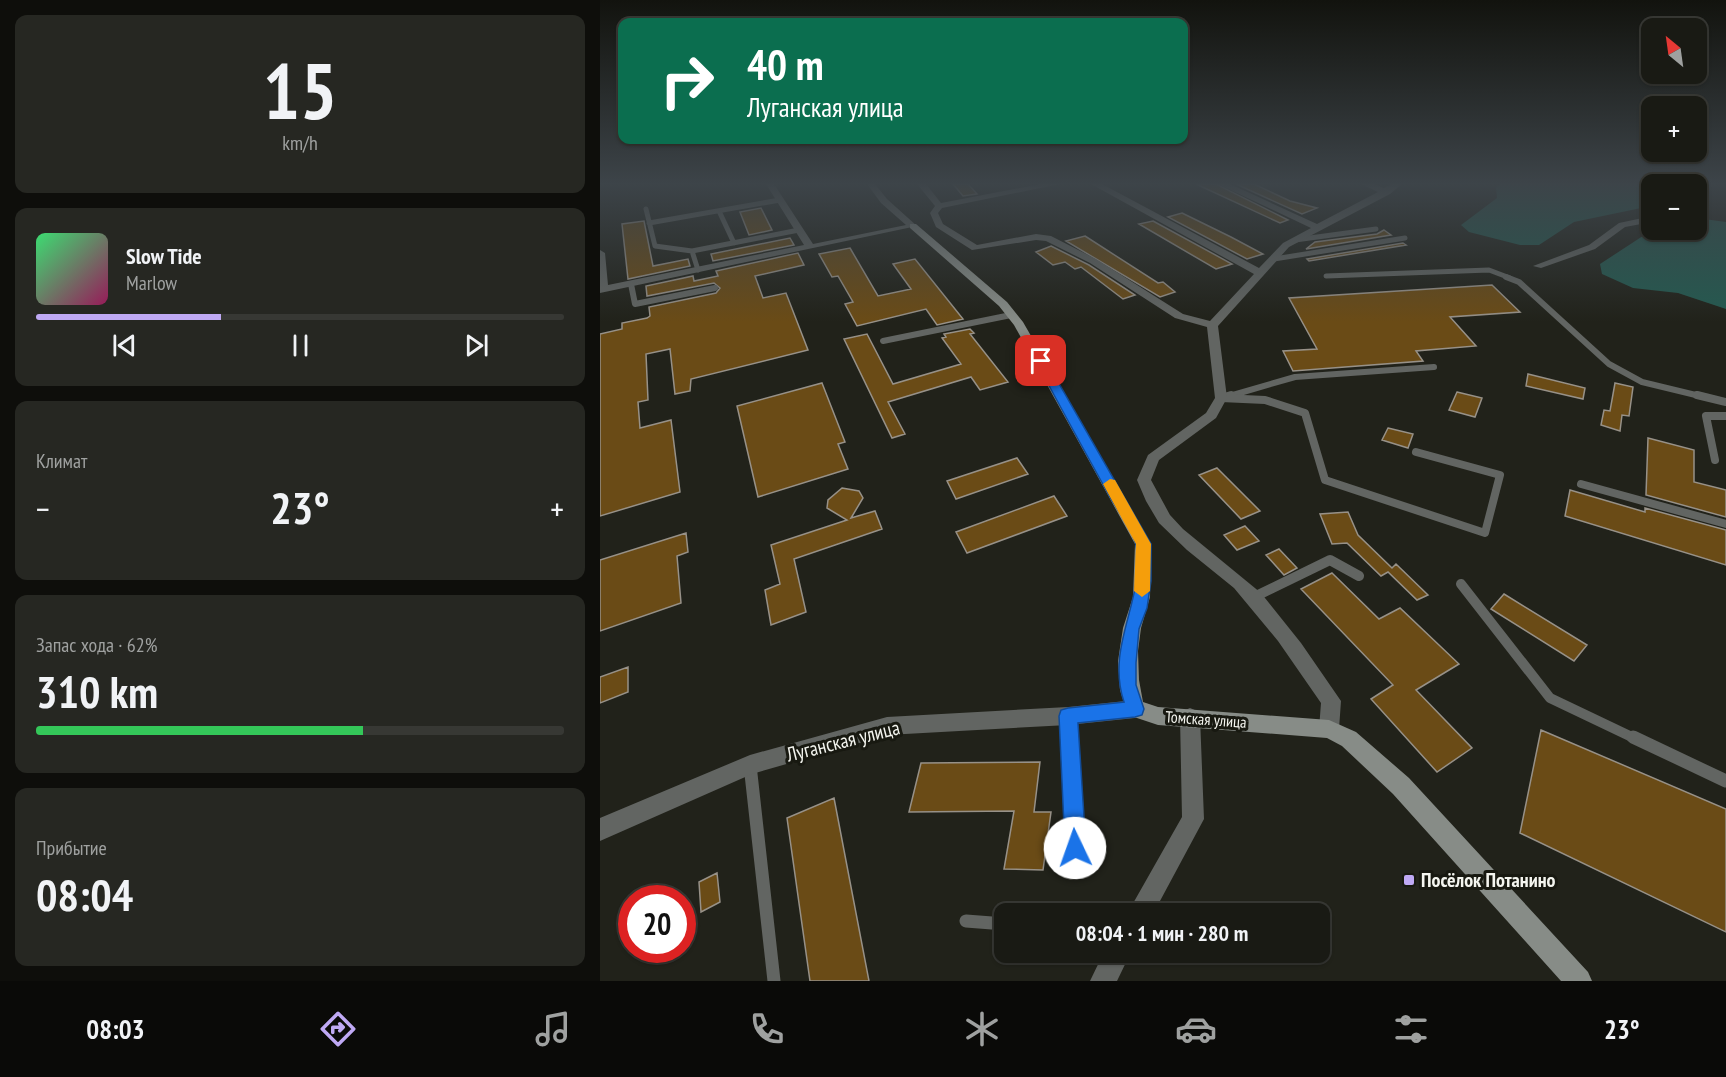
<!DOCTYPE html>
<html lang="ru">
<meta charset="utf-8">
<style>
:root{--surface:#191a14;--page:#262722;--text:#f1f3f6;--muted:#9fa1a0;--line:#373834;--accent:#bfa9f4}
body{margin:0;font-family:"PT Sans Narrow",sans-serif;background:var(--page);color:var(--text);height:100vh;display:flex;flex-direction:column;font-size:22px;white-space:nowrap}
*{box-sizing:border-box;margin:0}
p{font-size:20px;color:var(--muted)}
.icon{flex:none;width:33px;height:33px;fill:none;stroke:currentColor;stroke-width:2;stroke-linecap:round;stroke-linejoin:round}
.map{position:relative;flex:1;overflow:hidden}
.side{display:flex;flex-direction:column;gap:15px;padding:15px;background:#0e0e0b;width:600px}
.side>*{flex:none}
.banner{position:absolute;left:18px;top:18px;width:570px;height:126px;border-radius:12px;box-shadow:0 2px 4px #0004,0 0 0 2px var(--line);background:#0b6e4f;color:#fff;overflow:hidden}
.needle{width:39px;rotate:331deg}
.fabs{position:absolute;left:1041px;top:18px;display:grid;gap:12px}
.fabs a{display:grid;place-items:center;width:66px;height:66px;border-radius:12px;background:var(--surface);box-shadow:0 2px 4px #0004,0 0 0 2px var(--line);font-size:30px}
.speed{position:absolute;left:18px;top:885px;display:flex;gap:12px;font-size:30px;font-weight:700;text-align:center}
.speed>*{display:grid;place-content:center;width:78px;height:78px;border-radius:50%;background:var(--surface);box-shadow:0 2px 4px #0004,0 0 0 2px var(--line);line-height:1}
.speed .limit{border:9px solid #d22;background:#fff;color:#111}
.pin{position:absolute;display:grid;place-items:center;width:51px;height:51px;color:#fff;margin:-26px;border-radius:12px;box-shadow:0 3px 9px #0006}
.me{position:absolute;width:66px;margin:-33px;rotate:357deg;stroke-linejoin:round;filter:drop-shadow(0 0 4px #0008)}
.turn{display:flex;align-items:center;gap:21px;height:126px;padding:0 30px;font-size:27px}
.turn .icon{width:78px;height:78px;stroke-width:2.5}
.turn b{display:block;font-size:42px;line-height:51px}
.big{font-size:45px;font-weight:700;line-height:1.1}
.side .card{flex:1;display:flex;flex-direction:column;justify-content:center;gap:9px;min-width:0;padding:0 21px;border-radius:12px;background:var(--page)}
.side .dial{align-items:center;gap:0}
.dial b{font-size:78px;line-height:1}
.song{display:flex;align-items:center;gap:18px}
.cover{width:72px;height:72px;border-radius:9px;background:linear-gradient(135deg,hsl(140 70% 55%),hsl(330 70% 35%))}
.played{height:6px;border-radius:3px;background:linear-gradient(90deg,var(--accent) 35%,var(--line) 35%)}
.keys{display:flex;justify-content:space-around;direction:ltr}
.heat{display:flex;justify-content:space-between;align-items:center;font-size:33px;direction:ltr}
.charge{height:9px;border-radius:4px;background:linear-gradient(90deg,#34c759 62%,var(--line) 0)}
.trip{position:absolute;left:394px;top:903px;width:336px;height:60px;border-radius:12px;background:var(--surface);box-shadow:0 2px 4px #0004,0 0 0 2px var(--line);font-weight:700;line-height:60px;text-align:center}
.tabs{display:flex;height:96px;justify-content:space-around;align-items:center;background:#0a0a08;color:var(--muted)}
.tabs .icon{width:42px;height:42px}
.tabs .active{color:var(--accent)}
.tabs b{font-size:27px;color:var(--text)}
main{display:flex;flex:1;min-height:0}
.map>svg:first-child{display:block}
.water{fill:#245a50}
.building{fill:#6a4b16;stroke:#979188;stroke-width:1.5}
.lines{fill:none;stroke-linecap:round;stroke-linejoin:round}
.lane-far4{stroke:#626562;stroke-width:5}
.lane-far3{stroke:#626562;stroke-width:6}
.lane-far2{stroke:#626562;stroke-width:8}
.lane-far1{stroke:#626562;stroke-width:10}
.lane{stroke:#626562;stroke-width:13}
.street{fill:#626562;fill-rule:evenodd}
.secondary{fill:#878c87;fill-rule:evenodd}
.route{fill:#1a73e8;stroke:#114b97;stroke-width:1.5}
.slow{fill:#f59e0b}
.poi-dot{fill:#bfa9f4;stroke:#181911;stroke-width:2}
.labels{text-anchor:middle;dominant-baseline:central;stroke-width:6;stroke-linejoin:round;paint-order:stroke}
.street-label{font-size:16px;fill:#f4f5ef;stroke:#181911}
.near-street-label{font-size:20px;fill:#f4f5ef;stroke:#181911}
.near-poi-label{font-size:20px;font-weight:bold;fill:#f4f5ef;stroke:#181911;text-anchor:start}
</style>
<main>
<section class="side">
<div class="card dial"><b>15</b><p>km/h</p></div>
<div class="card">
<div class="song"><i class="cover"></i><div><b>Slow Tide</b><p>Marlow</p></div></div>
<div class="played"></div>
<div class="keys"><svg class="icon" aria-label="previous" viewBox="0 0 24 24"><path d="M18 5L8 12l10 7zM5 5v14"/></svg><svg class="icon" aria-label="pause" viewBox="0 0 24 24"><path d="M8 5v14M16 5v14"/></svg><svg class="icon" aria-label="next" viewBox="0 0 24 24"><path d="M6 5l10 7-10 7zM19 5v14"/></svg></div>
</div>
<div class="card"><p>Климат</p>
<div class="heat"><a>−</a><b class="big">23°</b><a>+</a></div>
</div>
<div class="card"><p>Запас хода · 62%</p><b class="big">310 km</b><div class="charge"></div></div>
<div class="card"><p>Прибытие</p><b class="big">08:04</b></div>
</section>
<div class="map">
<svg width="1126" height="981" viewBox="0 0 1126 981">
<rect width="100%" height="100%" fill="#21221a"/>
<path class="water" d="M899,184h161h-8l-1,19 -5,4 -72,15 -35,23h-19l-51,-13 -8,-7 36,-27 -1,-10z
M1097,218l29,4v87l-48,-16 -45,-5 -31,-14 -2,-10 52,-34h44z"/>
<path class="building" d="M353,184h15l9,10 -14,2z
M596,184h20l72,36 -8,3z
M636,184h18l36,17 27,7 -15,6z
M161,208l11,22 -23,5 -9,-23z
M582,213l49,24 32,17 -16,5 -79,-42z
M44,221l9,45 35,-7 2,7 -62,13 -6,-55z
M553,221l79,43 -16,5 -77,-45z
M784,230l7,5 -85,14 9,-7 62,-8z
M485,236l73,47 5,-1 12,10 -15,5 -94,-56z
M190,238l4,7 -81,16 -2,-7z
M803,243l3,2 -97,16 -2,-2z
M451,246l38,19 46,30 -12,4 -42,-32 -6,2 -10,-7 -12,3 -17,-13z
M250,248l28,48 33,-7 -18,-25 22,-5 48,60 -26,6 -11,-16 -69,17 -12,-22 8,-2 -15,-26 -6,1 -13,-23z
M198,253l6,12 -49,11 8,22 23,-5 22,57 -117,29 -1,12 -15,3 -5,-45 -24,5 2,46 -10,2 2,26 31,-8 9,72 -80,24v-182l22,-5v-6l25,-5 3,-2 -1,-9 67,-14 4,-5 -6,-5 -67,13 -1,-10 47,-10 1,5 24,-5 -2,-5z
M892,285l28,27 -70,5 26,29 -60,5 7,10 -130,10 -10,-20 34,-2 -28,-51z
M370,329l4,4 -4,1 38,48 -28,8 -9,-13 -83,25 17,32 -13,4 -48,-99 23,-5 26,50 68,-20 -19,-26 4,-1 -2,-3z
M928,374l57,14 -2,11 -57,-13z
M222,383l23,59 -7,2 10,25 -90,28 -21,-91z
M1015,383l18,4 -4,29 -7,-1 -2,16 -19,-6 3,-15 6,1z
M857,392l25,6 -7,19 -26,-7z
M788,428l25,6 -5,14 -26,-8z
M1048,438l46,12v32l32,8v27l-80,-22z
M417,458l11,16 -72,25 -9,-18z
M617,468l43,43 -19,8 -42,-44z
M242,488l17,3 4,7 -12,20 24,-7 7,18 -88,30 12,53 -35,13 -6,-35 15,-6 -9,-39 76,-25 -20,-12 1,-8z
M970,490l75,22v-4l81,22v35l-161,-49z
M454,496l13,20 -100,37 -11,-21z
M748,512l10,23 34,33 4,-4 32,31 -11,5 -29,-28 -7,4 -34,-33 -15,1 -12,-30z
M645,526l14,15 -22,9 -13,-15z
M86,533l2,19 -11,4 4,47 -81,28v-71z
M679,549l18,19 -13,7 -18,-20z
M732,573l47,46 21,-11 59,56 -43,26 56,58 -35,24 -66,-73 22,-14 -92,-96z
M904,594l83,51 -13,16 -83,-52z
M28,667v25l-28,11v-26z
M941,730l185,79v123l-206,-99z
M440,762l-6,50h17l-8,58 -39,-1 10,-58 -105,1 12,-49z
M234,798l35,183h-59l-23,-163z
M117,873l3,29 -19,10 -2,-30z"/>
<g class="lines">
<path class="lane-far4" d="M46,209l9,37 37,5 6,19
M119,211l15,32
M49,223l131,-23
M695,240l81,-11
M92,251l107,-21
M674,259l131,-21
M726,276l163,-6 21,8"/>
<path class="lane-far3" d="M906,277l13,5 90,82 33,18 62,15
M31,284l4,20 80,-16
M283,341l128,-26
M626,397l69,-20 139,-10"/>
<path class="lane-far2" d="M631,395l-10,3 44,2 40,13 20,67 160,53 15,-58 -84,-23
M1097,395l29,7
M1115,460l-9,-44h20
M981,484l145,40"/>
<path class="lane-far1" d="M861,584l89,114 86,41
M654,597l76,-37 29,16
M468,716l1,23"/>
<path class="lane" d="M469,737l8,133
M1033,737l93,44
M150,765l24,216
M366,921l39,3"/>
<path class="street" d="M166,184h8l39,60 93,-19 -25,-22 -14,-19h8l12,15 30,27 -317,67v-43l5,3 3,32 196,-40z
M317,184h9l15,19 100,-19h19l-118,24 -4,5 5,11 34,21 59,-11 15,2 45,23 87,55 27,7 44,-47 -163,-90h11l157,84 24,-25 28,-15 -93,-44h12l87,40 61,-32 -17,-8h13l10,4 7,-4h11l-12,10 -101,53 -71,79 9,72 -11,20 -57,42 -8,20 19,35 13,14 78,64 40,50 40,58 -2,28 -3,7 -7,2 -7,-2 -3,-7 2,-26 -43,-62 -44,-53 -47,-38 -28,-27 -13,-22 -9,-21 11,-25 58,-42 9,-15 -8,-71 -32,-9 -85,-55 -44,-22 -10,-1 -64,10 -36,-23 -6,-14 5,-7z
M1095,184h10l-9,6z
M1052,216v6l-27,5 -30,22 -54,19 -8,-2 56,-21 30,-22z
M535,700l7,3 3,6 -3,6 -7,3 -67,7 -181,10 -135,39 -152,67v-23l150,-63 137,-38 181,-10z
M590,708l7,3 3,6 4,102 -51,95h-26l55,-97 -2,-100 3,-6z
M504,952h27l-14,29h-27z"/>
<path class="secondary" d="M310,224h6l91,78 16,20 128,222 -1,53 -9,31 -3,23 1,29 4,22 15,5 171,13 27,12 53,46 179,194 4,9h-31l-168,-187 -51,-48 -15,-8 -169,-13 -30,-10 -8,-25 -2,-29 5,-33 10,-31 2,-53 -121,-219 -15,-19 -89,-78z"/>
</g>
<linearGradient id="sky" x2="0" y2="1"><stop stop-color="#12130e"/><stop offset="0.57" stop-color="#3d4449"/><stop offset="1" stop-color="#3d4449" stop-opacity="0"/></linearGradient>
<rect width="1126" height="322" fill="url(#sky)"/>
<path class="route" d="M437,359l9,2 105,183v37l-4,27 -8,21 -3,34v22l8,24 -2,6 -7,2 -57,6 8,125 -3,8 -8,3 -7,-3 -3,-8 -6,-132 2,-6 7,-2 56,-6c-19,-57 22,-102 12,-157 -3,-15 -18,-34 -26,-48 -25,-45 -50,-90 -74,-136z"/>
<path class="slow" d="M510,479l5,1 36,64 -1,47 -8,6 -8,-6 2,-47 -33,-60z"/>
<rect class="poi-dot" x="803" y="874" width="12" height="12" rx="3"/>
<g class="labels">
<g class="street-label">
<text transform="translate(606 719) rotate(4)">Томская улица</text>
</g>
<g class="near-street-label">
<text transform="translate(243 741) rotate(-14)">Луганская улица</text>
</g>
<g class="near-poi-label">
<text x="821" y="880">Посёлок Потанино</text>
</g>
</g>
</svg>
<div class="fabs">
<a><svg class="needle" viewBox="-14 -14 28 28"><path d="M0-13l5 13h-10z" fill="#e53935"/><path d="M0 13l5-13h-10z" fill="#9fa1a0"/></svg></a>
<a>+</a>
<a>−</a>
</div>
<div class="speed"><div class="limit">20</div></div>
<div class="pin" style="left:441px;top:361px;background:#d93025"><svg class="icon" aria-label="arrive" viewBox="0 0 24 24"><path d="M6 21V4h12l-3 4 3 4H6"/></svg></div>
<svg class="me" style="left:475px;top:848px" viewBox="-20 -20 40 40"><circle r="19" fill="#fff"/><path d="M0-13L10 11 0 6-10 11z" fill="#1a73e8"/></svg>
<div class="trip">08:04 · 1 мин · 280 m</div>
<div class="banner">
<div class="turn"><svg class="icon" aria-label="right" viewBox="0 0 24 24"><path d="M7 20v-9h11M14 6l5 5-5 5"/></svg><div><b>40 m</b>Луганская улица</div></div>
</div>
</div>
</main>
<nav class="tabs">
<b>08:03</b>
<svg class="icon active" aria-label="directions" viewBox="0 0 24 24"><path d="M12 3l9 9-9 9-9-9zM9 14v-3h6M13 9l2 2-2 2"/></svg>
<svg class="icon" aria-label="music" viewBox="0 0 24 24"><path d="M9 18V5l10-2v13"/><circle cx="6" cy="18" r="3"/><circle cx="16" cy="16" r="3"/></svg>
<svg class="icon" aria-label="phone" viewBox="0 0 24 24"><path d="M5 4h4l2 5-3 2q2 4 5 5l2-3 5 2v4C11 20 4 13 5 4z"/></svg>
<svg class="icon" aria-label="climate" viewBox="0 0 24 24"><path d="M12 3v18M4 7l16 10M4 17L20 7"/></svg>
<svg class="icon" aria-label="car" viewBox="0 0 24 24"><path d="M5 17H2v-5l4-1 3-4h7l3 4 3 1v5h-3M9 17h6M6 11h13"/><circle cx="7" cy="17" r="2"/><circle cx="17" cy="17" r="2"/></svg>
<svg class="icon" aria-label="filters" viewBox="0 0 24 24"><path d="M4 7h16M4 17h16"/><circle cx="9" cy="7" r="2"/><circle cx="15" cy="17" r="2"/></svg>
<b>23°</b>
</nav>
